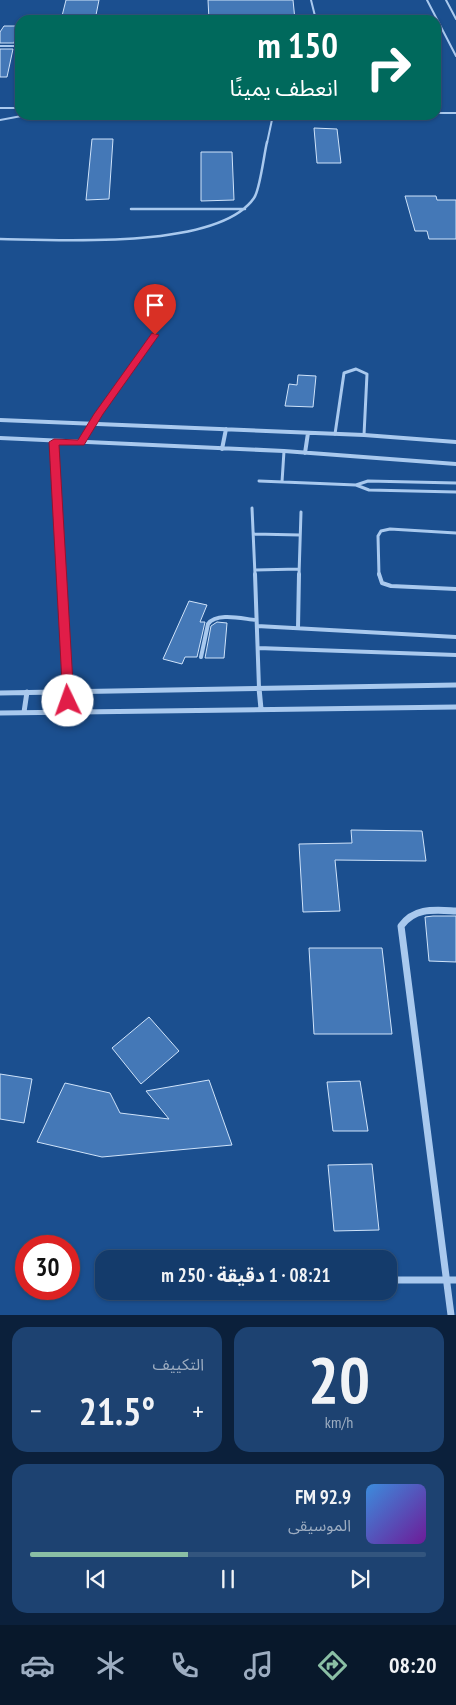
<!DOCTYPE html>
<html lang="ar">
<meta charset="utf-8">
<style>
:root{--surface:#143b6b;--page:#1d4271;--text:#f1f3f6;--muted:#9dadc1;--line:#33557e;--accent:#8abfa5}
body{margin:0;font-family:"PT Sans Narrow","Noto Sans Arabic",sans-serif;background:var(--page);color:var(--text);direction:rtl;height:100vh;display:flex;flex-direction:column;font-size:19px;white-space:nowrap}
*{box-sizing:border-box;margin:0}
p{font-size:16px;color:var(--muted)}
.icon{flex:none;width:28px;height:28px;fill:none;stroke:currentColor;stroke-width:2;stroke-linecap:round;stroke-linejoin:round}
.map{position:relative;height:1315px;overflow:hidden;direction:ltr}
.panel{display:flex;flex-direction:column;gap:12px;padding:12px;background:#0b203b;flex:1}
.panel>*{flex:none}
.top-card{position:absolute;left:15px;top:15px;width:426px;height:105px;border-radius:15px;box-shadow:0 1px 4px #0004,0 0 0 1px var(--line);direction:rtl;background:#00695c;color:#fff;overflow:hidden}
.speed{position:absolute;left:15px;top:1235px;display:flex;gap:10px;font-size:25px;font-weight:700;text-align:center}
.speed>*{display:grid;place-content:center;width:65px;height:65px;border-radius:50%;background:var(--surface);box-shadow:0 1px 4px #0004,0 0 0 1px var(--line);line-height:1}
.speed .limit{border:8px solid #d22;background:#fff;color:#111}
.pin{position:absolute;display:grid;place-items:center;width:42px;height:42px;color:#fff;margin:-51px -21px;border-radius:50% 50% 50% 0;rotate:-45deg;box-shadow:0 0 5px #0007}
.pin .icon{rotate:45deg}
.me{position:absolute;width:55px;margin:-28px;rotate:357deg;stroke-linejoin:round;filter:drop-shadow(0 0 4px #0008)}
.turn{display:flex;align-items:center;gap:18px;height:105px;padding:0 20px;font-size:22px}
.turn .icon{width:65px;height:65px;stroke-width:2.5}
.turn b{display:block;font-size:35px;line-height:42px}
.big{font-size:38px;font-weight:700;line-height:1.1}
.panel .tile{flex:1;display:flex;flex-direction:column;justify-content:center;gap:8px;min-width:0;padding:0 18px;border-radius:15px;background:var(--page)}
.panel .dial{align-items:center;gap:0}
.dial b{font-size:65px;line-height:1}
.song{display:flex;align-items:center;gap:15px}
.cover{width:60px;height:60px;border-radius:8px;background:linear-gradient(135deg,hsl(210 70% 55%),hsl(280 70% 35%))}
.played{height:5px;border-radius:2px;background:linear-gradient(90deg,var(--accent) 40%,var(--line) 40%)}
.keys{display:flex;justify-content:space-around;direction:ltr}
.heat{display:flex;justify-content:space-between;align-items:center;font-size:28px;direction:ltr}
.panel .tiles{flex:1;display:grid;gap:12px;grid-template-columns:1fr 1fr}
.tile:last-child{grid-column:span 2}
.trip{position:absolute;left:95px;top:1250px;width:302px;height:50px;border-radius:15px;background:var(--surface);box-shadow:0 1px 4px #0004,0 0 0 1px var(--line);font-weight:700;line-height:50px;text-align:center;direction:rtl}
.dock{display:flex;height:80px;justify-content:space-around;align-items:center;background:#08182b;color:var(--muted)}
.dock .icon{width:35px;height:35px}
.dock .selected{color:var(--accent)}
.dock b{font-size:22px;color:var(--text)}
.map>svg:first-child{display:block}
.building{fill:#4478b7;stroke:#cfe3fa}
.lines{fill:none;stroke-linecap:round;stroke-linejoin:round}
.lane-far3{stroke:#a9c9ee;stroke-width:2}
.lane-far2{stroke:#a9c9ee;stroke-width:2.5}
.lane-far1{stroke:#a9c9ee;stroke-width:3}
.lane{stroke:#a9c9ee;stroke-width:4}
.street-far2{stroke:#a9c9ee;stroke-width:4}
.street-far1{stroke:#a9c9ee;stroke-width:5}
.street{stroke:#a9c9ee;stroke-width:7}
.route{fill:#e11d48;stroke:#92132f}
</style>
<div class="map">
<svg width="456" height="1315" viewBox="0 0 456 1315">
<rect width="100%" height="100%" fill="#1b4f8f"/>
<path class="building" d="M66,0h33l-4,20h-34z
M208,0h85l2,20h-86z
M4,26h14l-4,17h-14v-11z
M0,49h13l-6,28h-7z
M314,128l23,1 4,34h-24z
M92,139h21l-4,60 -23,1z
M201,152h31l2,48 -33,1z
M405,196h31l1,4h19v39h-27l-2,-8h-12z
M298,375l18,1 -3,31 -28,-1 4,-22 8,1z
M189,601l18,4 -7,17h5l-8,35h-12l-3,7 -19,-5z
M217,622l10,1 -3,35h-19l6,-32z
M351,830l71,1 4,30 -91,-1 5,51 -37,1 -4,-68 53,-1z
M433,916h23v46l-27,-1 -4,-44z
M309,948h73l10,86h-78z
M149,1017l30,34 -38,33 -29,-36z
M0,1074l32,5 -8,44 -24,-4z
M209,1080l23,65 -130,12 -65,-15 28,-59 45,10 10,20 49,6 -23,-28z
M360,1081l8,50h-35l-6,-49z
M372,1164l7,66 -45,1 -6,-66z"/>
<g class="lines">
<path class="lane-far3" d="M311,0l5,20
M427,0l29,56
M446,0l10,19
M0,46h20
M0,108h20
M436,113h20
M0,120l27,-5
M267,143l6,-28"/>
<path class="lane-far2" d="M131,209h114
M0,239c59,1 218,11 254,-41 6,-8 10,-44 13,-56"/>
<path class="lane-far1" d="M91,424l64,-89
M335,434l9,-61 12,-4 11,5 -3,61
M259,481l97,4 13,5 87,2
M282,482l2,-31
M356,485l12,-4 88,2
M252,508l3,67
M253,534l47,1
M255,570l44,-1
M299,575l2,-63
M379,575l-1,-39 3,-5 9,-2 66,4"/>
<path class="lane" d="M255,574l4,114
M379,574l3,9 9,3 65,3
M257,626l199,11
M298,628l1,-54
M258,648l198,7
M201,657l7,-33c9,-12 35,-5 48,-4"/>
<path class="street-far2" d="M0,420l364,15 92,7
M0,438l284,13 172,13
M54,442l7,133
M81,443l10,-19
M222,449l4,-20
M305,453l3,-20"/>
<path class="street-far1" d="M61,574l8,138
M259,688l2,21
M0,693l456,-8
M24,712l3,-20
M0,713l456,-6"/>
<path class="street" d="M389,1280h67
M451,1315l-50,-389c14,-19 34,-16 55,-15"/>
</g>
<path class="route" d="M152,333l7,2 -56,79 -19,31h-25l15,256 -6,5 -5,-5 -14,-259 5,-3 24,1 16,-26z"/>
</svg>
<div class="speed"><div class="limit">30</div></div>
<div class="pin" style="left:155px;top:335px;background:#d93025"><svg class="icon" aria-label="arrive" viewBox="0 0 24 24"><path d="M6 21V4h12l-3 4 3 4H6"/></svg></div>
<svg class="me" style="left:68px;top:701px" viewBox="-20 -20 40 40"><circle r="19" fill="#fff"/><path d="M0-13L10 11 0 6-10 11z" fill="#e11d48"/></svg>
<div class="trip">08:21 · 1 دقيقة · 250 m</div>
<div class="top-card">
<div class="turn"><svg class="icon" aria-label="right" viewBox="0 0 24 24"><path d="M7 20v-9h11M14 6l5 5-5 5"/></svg><div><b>150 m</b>انعطف يمينًا</div></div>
</div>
</div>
<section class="panel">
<div class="tiles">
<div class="tile dial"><b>20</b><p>km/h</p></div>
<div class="tile"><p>التكييف</p>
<div class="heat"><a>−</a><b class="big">21.5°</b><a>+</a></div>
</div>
<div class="tile">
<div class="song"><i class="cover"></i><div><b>92.9 FM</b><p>الموسيقى</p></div></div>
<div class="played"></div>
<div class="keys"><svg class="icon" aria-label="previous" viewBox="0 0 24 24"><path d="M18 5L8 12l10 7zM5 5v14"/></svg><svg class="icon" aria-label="pause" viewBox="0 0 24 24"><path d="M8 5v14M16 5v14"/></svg><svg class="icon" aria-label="next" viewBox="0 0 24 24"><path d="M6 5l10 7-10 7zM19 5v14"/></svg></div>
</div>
</div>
</section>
<nav class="dock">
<b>08:20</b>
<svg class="icon selected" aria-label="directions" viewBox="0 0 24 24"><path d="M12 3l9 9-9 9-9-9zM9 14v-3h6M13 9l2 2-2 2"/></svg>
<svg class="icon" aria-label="music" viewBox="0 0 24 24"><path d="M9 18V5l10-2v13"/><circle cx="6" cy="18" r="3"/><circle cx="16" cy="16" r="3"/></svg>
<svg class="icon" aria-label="phone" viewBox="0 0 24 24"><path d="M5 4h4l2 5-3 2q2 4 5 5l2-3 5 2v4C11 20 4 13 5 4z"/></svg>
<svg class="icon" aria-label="climate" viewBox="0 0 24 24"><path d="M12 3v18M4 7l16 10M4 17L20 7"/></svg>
<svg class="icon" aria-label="car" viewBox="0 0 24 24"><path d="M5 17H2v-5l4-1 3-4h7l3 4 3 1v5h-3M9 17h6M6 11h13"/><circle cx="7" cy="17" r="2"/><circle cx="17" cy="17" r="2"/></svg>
</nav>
